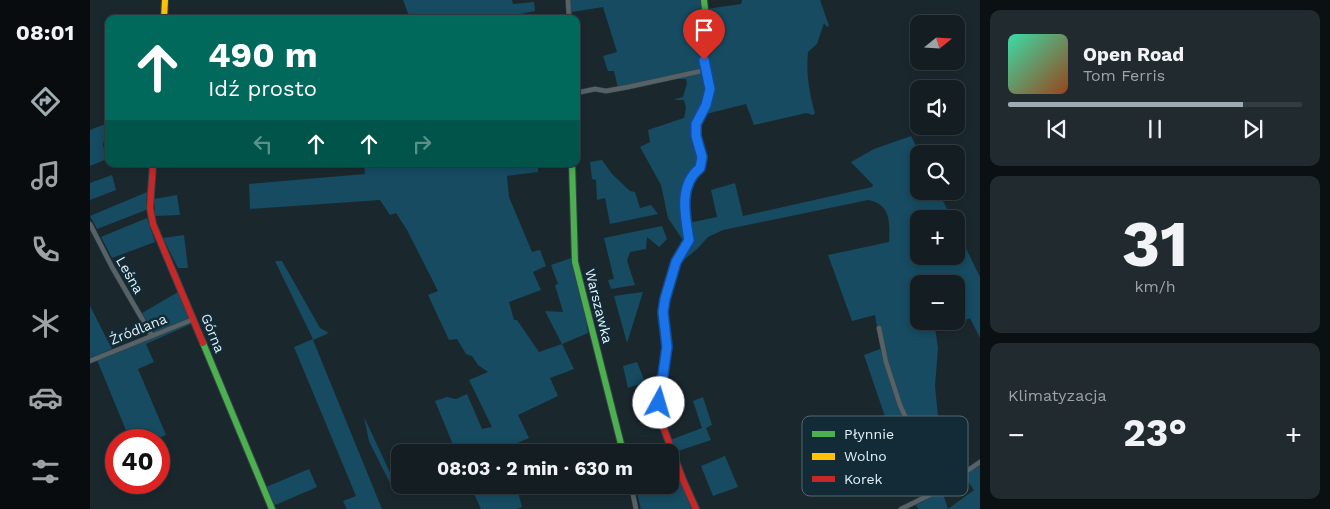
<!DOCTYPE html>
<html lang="pl">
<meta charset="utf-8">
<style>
:root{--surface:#141e22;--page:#212b2f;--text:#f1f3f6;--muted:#9da2a5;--line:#333c40;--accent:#9dabb2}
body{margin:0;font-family:"Work Sans",sans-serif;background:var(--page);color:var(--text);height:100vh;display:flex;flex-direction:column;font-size:19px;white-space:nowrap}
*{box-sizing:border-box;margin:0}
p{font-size:16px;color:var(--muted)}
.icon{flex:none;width:28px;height:28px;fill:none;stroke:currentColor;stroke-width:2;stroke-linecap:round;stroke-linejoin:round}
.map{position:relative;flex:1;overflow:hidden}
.drawer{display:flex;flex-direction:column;gap:10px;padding:10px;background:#0b1013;width:350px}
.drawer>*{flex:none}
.top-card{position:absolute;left:15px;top:15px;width:475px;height:152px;border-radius:10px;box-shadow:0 2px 8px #0003,0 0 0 1px var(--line);background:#00695c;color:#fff;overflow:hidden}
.needle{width:32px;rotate:72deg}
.buttons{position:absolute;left:820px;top:15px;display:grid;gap:10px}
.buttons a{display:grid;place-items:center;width:55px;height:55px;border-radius:10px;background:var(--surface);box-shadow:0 2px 8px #0003,0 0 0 1px var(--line);font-size:25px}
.speed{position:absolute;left:15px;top:429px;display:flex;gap:10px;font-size:25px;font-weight:700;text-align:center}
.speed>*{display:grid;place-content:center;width:65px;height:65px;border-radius:50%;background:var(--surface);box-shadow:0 2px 8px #0003,0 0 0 1px var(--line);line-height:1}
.speed .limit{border:8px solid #d22;background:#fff;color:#111}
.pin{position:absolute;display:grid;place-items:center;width:42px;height:42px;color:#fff;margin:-51px -21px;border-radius:50% 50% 50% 0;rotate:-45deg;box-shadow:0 0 5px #0007}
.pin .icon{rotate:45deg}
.me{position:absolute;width:55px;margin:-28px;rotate:6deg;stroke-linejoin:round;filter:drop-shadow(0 0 4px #0008)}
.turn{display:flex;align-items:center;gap:18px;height:105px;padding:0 20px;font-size:22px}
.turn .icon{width:65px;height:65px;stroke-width:2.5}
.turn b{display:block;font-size:35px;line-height:42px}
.lanes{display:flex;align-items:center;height:48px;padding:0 20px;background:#0003;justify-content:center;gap:25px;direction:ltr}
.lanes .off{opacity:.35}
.big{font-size:38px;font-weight:700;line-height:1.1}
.drawer .tile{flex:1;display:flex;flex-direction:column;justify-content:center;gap:8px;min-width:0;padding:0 18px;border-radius:10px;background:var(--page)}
.drawer .dial{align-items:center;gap:0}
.dial b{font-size:65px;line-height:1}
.song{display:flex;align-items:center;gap:15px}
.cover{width:60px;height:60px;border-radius:8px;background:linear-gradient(135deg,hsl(160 70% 55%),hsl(20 70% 35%))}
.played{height:5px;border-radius:2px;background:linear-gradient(90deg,var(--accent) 80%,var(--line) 80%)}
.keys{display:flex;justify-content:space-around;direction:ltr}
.heat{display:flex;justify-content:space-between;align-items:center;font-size:28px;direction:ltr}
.trip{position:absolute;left:301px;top:444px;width:288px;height:50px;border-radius:10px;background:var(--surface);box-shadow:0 2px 8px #0003,0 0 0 1px var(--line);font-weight:700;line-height:50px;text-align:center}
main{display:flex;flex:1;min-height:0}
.dock{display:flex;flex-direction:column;width:90px;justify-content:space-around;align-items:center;background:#080c0e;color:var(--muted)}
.dock .icon{width:35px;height:35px}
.dock .active{color:var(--accent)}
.dock b{font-size:22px;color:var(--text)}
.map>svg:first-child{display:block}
.green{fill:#164b61}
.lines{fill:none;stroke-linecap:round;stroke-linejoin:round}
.street-casing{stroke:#374247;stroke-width:5.5}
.fast-casing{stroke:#374247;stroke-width:8}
.slow-casing{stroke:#374247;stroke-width:8}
.jam-casing{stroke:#374247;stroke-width:8}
.street{stroke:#576267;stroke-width:4.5}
.fast{stroke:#4caf50;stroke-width:6}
.slow{stroke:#ffc107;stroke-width:6}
.jam{stroke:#c62828;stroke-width:6}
.route-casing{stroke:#114b97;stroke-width:12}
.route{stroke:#1a73e8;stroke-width:9}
.labels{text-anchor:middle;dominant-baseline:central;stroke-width:5;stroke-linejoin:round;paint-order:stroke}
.street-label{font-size:14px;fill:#e3f2f9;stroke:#122b36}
.key{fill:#122b36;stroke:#516770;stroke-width:1}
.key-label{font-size:14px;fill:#e3f2f9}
</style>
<main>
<nav class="dock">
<b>08:01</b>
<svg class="icon active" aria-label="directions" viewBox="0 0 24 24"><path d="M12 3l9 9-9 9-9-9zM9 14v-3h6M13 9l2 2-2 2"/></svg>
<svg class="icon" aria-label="music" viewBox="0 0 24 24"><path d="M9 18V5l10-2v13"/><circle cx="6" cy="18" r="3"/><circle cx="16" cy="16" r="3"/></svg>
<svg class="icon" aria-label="phone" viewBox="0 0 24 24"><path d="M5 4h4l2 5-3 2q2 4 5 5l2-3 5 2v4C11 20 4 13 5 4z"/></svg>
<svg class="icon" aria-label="climate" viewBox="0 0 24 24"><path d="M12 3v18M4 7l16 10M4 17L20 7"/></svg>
<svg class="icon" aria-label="car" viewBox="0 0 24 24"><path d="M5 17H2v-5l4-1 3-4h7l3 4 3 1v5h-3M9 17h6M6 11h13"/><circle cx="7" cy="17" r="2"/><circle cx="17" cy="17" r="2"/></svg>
<svg class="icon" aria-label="filters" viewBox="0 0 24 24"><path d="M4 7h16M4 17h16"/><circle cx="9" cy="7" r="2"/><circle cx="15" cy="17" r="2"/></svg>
</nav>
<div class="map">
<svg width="890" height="509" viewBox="0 0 890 509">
<rect width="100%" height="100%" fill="#1a282e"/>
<path class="green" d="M313,0h109l1,4 21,-2 1,9 -19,4v4h-106z
M479,0h135l2,9 35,-5 1,-4h78l9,26 -2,1 -3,-4 -7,21 -9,8c-2,21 1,40 7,61l-2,2 -7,-2 -52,12 -8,-21 -52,13 6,49 -16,22 3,51 -3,3 -16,-24 -7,-33 -21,-38 10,-5 -2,-12 36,-12 2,-10 -2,-8h-8l-1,-1 8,-2 4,-14 -1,-4h-7l-2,-3 -59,12 -4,-17h-6l-5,-15 14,-4 -14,-45 -31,5v7h-2z
M18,123l-5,22 4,14 -17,7v-36z
M821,136l9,18 -1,37h19l14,28h-33v37h37v-28l24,49v61l-10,-20 -21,9 -2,-6h9v-37h-37v37h15l4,27 -3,38 5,51 -11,2 2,23 -2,1 -26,-54 -16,-47 -7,-35h-3l-2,-12 -23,6 -24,-66 61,-13c1,-19 2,-38 -21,-42l-145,30 -15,7 -11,12 -12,10 -3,-4 7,-10 -1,-22 29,-6 -6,-27 24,-7 8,33 129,-29 1,-2 -22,-23 23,-13z
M512,160l10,14 18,17 5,1 5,16 11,-3 7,9 -48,10 -5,-26 -8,2 -1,-20 -4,-1 -2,-17z
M274,164h174v8l-31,4 2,21 23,55 8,-2 6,16 -13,6 8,18 -32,12 5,18h3l22,32 23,-8 -17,-33 18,1 -8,-27 3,-1 -7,-19 20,-7 14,52 3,23 -26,11 12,25 -24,9 8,18 -40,19 11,23 -26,11 1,3h-48l-21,-51 12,-4 9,2 11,-5 15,35 10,-2 -23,-47 19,-8 -10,-7 -6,-9 -6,-2 -9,-15 -8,1 -21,-45 10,-4 -31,-61 -11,-17 -6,2 -10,-15 -130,9 -1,-25 116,-10z
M22,175l4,15 -26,10v-17z
M57,192l-1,18 -49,19 -7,-13z
M87,195l3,20 -25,1 -1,-17z
M57,218l8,24 -43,16 -11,-21z
M572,226l5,13 -8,8 -12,-10 -1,12 -16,3 -3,9 8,24 -24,4 -3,-9 6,-1 -10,-41z
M94,235l4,33h-10l-15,-30z
M185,261h7l38,67 9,5 -16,7 69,169h-35l-4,-8 13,-5 -62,-149 19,-8z
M88,292l12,27 -36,14 -12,-20z
M553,292l-16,51 -13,-47z
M0,306l22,43 -22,9z
M100,322l1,2 -45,20 8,18 -16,7 28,66 -12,5h-24l-33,-80 -7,3z
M790,349l30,83 -18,5 -28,-82z
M547,362l8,20 -17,6 -5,-22z
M613,397l9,28 -6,3 5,12 -36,12 -5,-12 32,-12 -9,-27z
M274,417l30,64v7l-1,1 -24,-48z
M581,454l23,55h-53l-6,-24h35z
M635,456l13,31 -25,9 -12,-30z
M890,465v44h-62l-2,-4 26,-14 6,18 26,-19 -10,-14z
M219,469l8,18 -44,19 -7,-19z
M380,485h46l6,22 -5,2h-36z"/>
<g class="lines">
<defs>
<path id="street" d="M478,0l1,19
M486,93l19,-4 11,2 22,-4 78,-17
M0,224l22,43 40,69
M789,328l7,34 14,43 10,22 10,16 18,48
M0,361l104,-42
M541,485l5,24
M811,509l37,-18 42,-29"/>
<path id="fast" d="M482,164l3,98 48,190
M586,264l13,-24 -4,-29 1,-19 7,-17 7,-7 2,-11 -6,-22v-11l10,-19 5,-16 -7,-29 -3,-26 4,-25 -1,-9
M113,343l69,166"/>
<path id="slow" d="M74,19l1,-19"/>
<path id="jam" d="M63,164l-3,44 3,16 50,119
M586,264l-13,48 4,35 -8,56 2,18 22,59 13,29"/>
</defs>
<use href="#street" class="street-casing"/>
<use href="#fast" class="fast-casing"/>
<use href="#slow" class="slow-casing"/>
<use href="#jam" class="jam-casing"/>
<use href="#street" class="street"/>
<use href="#fast" class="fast"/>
<use href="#slow" class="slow"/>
<use href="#jam" class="jam"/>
</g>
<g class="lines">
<defs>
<path id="route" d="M569,403l8,-56 -4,-35 2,-13 11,-37 13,-22c-4,-24 -11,-55 11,-72l2,-11 -6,-21v-12l10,-19 4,-16 -6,-29"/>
</defs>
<use href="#route" class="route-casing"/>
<use href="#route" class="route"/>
</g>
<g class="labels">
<g class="street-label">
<text transform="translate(40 275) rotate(60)">Leśna</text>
<text transform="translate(509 306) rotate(76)">Warszawka</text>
<text transform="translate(48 329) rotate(-22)">Źródlana</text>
<text transform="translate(123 333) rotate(68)">Górna</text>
</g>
</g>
<rect x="712" y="416" width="166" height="80" rx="8" class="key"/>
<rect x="722" y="431" width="23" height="6" fill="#4caf50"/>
<rect x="722" y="453" width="23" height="7" fill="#ffc107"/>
<rect x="722" y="476" width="23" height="6" fill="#c62828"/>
<g class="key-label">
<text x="754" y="439">Płynnie</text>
<text x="754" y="461">Wolno</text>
<text x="754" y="484">Korek</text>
</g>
</svg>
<div class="buttons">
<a><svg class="needle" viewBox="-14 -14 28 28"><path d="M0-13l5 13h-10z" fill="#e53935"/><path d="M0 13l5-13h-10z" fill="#9da2a5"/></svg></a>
<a><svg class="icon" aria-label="sound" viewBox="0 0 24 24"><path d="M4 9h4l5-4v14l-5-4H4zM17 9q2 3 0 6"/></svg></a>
<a><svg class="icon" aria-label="search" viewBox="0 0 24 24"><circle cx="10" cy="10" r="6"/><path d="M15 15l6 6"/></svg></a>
<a>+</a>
<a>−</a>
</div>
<div class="speed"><div class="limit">40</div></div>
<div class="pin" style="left:614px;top:60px;background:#d93025"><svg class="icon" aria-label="arrive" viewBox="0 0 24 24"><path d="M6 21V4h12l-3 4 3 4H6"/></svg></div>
<svg class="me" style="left:569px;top:403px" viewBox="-20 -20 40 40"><circle r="19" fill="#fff"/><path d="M0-13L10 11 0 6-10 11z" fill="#1a73e8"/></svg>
<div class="trip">08:03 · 2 min · 630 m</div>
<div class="top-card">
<div class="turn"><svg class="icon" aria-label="ahead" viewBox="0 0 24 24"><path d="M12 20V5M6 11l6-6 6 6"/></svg><div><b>490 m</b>Idź prosto</div></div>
<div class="lanes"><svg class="icon off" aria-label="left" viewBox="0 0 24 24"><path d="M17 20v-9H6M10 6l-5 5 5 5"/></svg><svg class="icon" aria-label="ahead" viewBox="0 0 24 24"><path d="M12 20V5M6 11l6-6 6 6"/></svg><svg class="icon" aria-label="ahead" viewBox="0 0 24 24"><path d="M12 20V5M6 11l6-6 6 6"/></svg><svg class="icon off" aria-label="right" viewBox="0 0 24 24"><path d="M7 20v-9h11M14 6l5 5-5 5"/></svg></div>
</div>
</div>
<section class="drawer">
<div class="tile">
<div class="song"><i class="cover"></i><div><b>Open Road</b><p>Tom Ferris</p></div></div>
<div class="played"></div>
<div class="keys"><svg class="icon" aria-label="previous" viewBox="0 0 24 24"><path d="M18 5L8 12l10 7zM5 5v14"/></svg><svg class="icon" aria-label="pause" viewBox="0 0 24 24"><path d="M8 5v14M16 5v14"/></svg><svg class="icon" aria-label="next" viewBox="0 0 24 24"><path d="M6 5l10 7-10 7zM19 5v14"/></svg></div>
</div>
<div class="tile dial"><b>31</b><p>km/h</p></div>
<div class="tile"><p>Klimatyzacja</p>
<div class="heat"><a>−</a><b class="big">23°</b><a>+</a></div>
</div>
</section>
</main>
